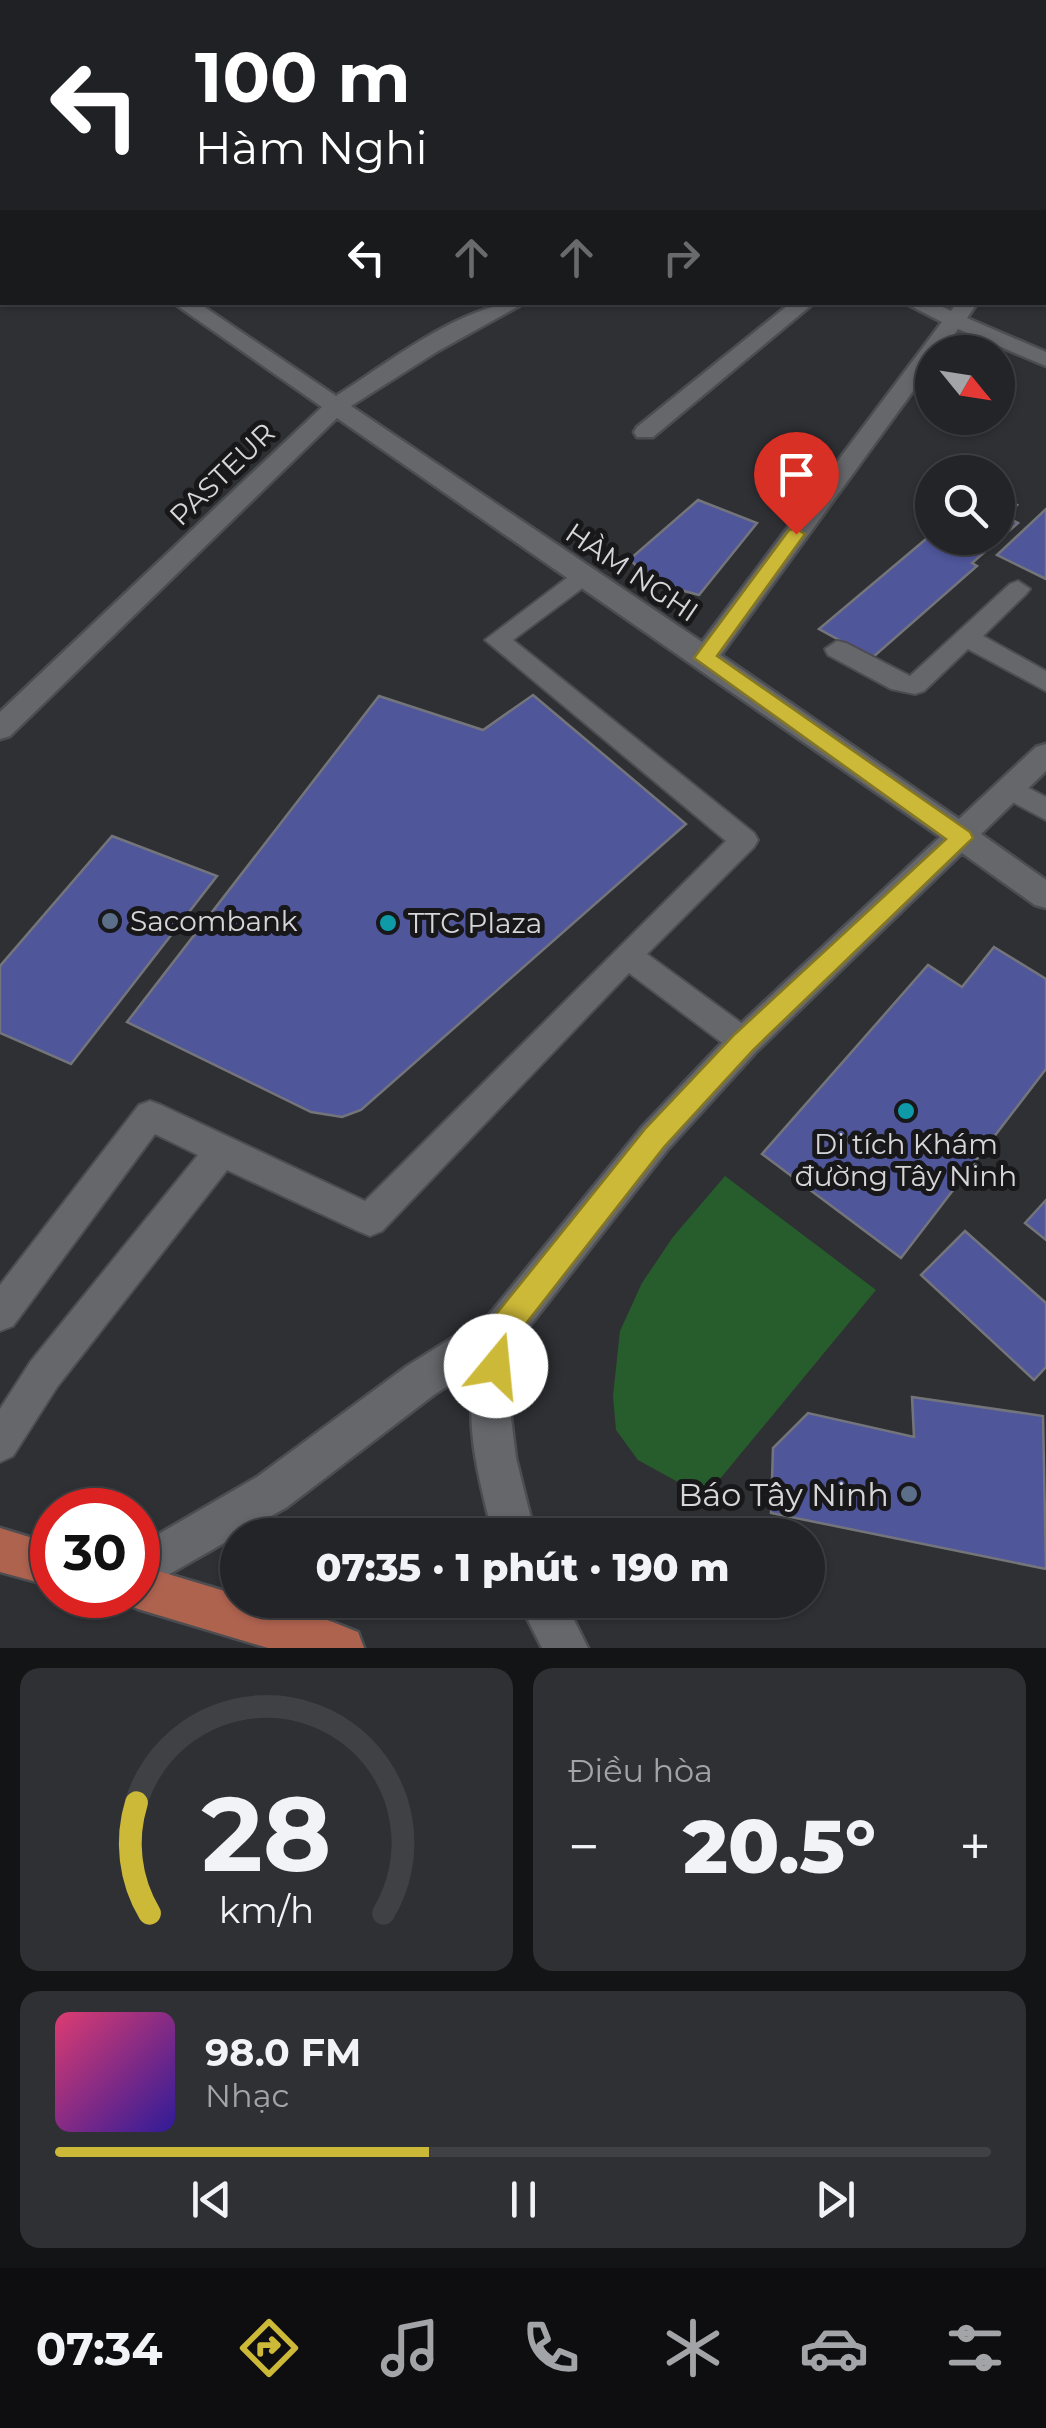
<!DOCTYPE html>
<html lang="vi">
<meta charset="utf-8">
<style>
:root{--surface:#232427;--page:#2f3033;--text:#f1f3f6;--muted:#a3a4a7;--line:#404144;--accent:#cdb938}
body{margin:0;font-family:Montserrat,sans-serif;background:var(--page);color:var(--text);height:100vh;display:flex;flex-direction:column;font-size:38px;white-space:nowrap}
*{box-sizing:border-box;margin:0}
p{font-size:32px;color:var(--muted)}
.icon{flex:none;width:55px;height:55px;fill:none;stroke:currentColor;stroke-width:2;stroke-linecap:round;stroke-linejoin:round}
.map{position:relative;height:1648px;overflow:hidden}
.side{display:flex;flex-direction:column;gap:20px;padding:20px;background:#131415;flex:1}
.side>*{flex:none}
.hud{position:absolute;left:0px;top:0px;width:1048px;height:305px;box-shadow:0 2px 8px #0004,0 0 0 2px var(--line);background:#202124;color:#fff;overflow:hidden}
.needle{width:65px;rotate:120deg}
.fabs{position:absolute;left:915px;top:335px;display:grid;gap:20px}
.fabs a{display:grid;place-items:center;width:100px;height:100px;border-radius:50%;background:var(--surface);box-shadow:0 2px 8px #0004,0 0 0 2px var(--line);font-size:50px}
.speed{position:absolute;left:30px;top:1488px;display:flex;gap:20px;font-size:50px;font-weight:700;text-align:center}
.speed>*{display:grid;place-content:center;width:130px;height:130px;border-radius:50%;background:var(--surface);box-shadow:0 2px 8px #0004,0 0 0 2px var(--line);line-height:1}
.speed .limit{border:15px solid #d22;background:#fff;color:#111}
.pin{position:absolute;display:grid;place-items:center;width:85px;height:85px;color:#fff;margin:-102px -42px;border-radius:50% 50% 50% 0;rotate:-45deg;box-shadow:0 0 10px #0007}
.pin .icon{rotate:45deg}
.me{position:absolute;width:110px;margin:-55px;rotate:17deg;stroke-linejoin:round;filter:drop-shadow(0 0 8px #0008)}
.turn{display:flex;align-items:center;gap:35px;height:210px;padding:0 30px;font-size:45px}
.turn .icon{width:130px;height:130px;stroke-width:2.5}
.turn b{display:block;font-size:70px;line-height:85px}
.lanes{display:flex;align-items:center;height:95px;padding:0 30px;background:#0003;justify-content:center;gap:50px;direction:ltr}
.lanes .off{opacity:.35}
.big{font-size:75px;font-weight:800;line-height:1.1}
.side .widget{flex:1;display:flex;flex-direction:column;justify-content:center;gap:15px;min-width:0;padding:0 35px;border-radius:20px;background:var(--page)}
.side .dial{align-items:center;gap:0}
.dial svg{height:260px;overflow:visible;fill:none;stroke:var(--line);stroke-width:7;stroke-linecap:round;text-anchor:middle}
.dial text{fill:var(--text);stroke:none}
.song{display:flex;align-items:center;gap:30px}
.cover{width:120px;height:120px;border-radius:15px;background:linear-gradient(135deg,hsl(340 70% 55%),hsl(250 70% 35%))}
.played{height:10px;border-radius:5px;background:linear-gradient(90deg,var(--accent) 40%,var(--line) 40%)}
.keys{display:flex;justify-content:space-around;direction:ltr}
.heat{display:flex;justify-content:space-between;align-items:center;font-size:55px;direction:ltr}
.side .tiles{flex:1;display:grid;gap:20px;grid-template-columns:1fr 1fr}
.widget:last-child{grid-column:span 2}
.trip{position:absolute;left:220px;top:1518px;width:605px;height:100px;border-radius:50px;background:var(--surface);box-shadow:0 2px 8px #0004,0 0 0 2px var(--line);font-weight:800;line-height:100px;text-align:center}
.dock{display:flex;height:160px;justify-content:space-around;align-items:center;background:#0e0e10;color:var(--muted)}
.dock .icon{width:70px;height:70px}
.dock .on{color:var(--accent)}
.dock b{font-size:45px;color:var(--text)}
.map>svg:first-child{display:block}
.green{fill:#275d2c}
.water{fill:#011f2c}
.building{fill:#4f569a;stroke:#74757a;stroke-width:2.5}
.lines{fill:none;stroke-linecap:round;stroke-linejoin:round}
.service-casing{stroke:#4c4d51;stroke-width:4}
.minor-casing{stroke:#4c4d51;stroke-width:5}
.tertiary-casing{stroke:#4c4d51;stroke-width:5}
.primary-casing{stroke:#4c4d51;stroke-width:5}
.service{fill:#66676b;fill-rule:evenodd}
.minor{fill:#66676b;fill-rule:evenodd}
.tertiary{fill:#66676b;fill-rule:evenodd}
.primary{fill:#ae634f;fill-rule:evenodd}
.route{fill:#cdb938;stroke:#857824;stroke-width:2.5}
.service-dot{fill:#5c6f8a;stroke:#18181a;stroke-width:4}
.culture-dot{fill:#0f9aa8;stroke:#18181a;stroke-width:4}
.labels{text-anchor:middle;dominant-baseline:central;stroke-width:10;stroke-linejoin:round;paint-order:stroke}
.street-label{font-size:28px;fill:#d6d6d9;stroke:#18181a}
.poi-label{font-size:28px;fill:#d6d6d9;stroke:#18181a;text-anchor:start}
.near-poi-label{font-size:32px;fill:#d6d6d9;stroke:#18181a;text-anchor:end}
</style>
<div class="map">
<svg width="1046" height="1648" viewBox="0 0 1046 1648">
<rect width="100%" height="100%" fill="#2f3034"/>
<path class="green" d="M725,1176l151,114 -171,207 -67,-37 -22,-30 -3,-34 7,-65 22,-48 31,-46z"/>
<path class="water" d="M436,0h355l21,2h-363z"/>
<path class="building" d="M998,495l19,10 -13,11 14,7 -46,40 5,3 -105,92 -53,-29 113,-95v4h66z
M698,500l59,23 -58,72 -48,-13 -21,-23z
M1046,509v70l-49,-24z
M533,695l153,129 -325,286 -19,7 -31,-5 -184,-90 252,-326 104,34z
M112,836l105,40 -146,188 -71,-31v-67z
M994,947l52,32v90l-145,189 -139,-104 166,-189 34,22z
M1046,1200v40l-21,-17z
M965,1231l81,72v64l-12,13 -113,-105z
M912,1397l131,19 3,153 -275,-56 2,-65 35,-35 106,24z"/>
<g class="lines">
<defs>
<path id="service" d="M1045,194h1v10h-1z
M584,568l8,3 4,5 -4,5 -79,59 241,193 4,7 -4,7 -107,107 108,79 5,9 -5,9 -11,4 -11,-4 -104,-78 -247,258 -12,5 -12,-5 -131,-61 -170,217 -44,69 -13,6v-53l31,-48 167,-206 -43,-21 -142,192 -13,5v-46l139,-180 11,-4 11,4 204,96 361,-360 -241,-201 91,-69z
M1018,581l12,8 -4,5 -43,42 63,35v20l-78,-42 -44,42 -9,3 -24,-5 -63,-34 -3,-6 12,-8 9,2 64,33 100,-92z
M1011,779l35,18v23l-45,-24 -3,-7 3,-7z"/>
<path id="minor" d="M192,0h20l2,2h-20z
M354,0h21l2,2h-21z
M873,0h33l2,2h-33z
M1045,17h1v10h-1z
M0,171l2,1v13l-2,-1z
M1046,201v12l-1,1v-12z
M172,302h25l139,94c52,-33 128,-94 190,-94l-88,49 -87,55 351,236 240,-320 -39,-20h29l19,9 6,-9h21l-11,16 79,34v14l-88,-37 -16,23h-10v13l-211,290 238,164 77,-72 10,-3v27l-65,63 65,46v28l-11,-3 -73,-52 -206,199 -88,97 -147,188 -12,65 7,56 19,77h-42c-14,-56 -29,-109 -18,-166l-40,25 -148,113 -149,85v-46l119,-69 150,-111 82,-51 153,-188 90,-95 208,-195 -603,-419 -327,318 -10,3v-27l322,-305z
M792,302h23l-162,135h-16l-3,-5 3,-5z
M518,1600h46l24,48h-46z"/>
<path id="tertiary" d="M1045,115h1v10h-1z"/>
<path id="primary" d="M0,1528l52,16v42l-52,-14z
M138,1565l100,30v5c38,0 84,17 120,32l6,16h-96l-130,-39 -15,-7 -4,-7h19z"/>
</defs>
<use href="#service" class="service-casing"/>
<use href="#minor" class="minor-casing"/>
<use href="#tertiary" class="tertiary-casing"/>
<use href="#primary" class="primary-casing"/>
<use href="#service" class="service"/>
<use href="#minor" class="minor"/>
<use href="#tertiary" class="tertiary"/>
<use href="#primary" class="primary"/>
</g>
<path class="route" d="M796,529l9,5 -88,122 253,176 3,6 -220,212 -89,97 -147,188 -10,41 -11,5 -10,-5 -5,-10 12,-48 152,-189 90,-95 211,-195 -252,-181 95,-128z"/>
<g class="service-dot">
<circle cx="110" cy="921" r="10"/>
<circle cx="909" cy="1494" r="10"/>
</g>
<g class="culture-dot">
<circle cx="388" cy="923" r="10"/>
<circle cx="906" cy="1111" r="10"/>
</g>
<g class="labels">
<g class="street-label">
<text transform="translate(222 474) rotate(-44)">PASTEUR</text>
<text transform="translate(632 572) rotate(34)">HÀM NGHI</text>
</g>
<g class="poi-label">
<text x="130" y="921">Sacombank</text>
<text x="408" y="923">TTC Plaza</text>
<text x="906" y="1144" text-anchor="middle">Di tích Khám<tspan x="906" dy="32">đường Tây Ninh</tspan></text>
</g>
<g class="near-poi-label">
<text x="889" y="1494">Báo Tây Ninh</text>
</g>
</g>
</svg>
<div class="fabs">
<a><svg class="needle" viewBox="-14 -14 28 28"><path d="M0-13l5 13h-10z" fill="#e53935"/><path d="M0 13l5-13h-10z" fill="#a3a4a7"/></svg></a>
<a><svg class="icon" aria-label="search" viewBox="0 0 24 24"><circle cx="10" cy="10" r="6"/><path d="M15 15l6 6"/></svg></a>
</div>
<div class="speed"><div class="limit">30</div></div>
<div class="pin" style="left:796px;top:534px;background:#d93025"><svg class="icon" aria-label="arrive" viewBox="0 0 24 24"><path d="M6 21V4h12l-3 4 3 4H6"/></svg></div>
<svg class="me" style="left:496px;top:1366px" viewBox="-20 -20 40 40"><circle r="19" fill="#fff"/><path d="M0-13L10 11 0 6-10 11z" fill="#cdb938"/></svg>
<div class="trip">07:35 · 1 phút · 190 m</div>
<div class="hud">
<div class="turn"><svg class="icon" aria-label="left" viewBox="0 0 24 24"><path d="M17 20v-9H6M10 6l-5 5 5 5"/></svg><div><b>100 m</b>Hàm Nghi</div></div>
<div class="lanes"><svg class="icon" aria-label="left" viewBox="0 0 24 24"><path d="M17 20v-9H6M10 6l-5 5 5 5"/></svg><svg class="icon off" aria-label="ahead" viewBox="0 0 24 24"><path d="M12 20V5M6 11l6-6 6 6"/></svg><svg class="icon off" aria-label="ahead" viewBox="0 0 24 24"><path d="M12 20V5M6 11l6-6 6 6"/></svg><svg class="icon off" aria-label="right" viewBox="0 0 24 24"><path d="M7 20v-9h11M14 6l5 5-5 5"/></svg></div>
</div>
</div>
<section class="side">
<div class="tiles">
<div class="widget dial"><svg viewBox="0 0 100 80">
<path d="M14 69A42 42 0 1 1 86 69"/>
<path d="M14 69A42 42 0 0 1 10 35" stroke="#cdb938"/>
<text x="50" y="56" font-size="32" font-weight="700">28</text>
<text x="50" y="72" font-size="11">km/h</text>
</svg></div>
<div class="widget"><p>Điều hòa</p>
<div class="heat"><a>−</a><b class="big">20.5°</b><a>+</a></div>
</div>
<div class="widget">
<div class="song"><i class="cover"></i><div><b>98.0 FM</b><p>Nhạc</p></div></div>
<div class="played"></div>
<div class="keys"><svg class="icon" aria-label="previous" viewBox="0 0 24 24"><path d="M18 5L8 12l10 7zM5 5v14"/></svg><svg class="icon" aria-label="pause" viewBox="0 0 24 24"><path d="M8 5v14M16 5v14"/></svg><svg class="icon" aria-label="next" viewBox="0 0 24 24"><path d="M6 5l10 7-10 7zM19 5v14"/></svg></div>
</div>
</div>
</section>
<nav class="dock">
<b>07:34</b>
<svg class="icon on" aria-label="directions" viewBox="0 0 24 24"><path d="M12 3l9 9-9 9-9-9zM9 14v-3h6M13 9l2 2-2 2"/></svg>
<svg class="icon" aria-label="music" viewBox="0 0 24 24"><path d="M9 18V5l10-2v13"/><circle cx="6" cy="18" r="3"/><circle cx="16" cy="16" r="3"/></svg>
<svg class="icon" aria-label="phone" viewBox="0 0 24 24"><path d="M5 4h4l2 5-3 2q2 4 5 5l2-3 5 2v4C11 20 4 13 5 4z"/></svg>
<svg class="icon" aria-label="climate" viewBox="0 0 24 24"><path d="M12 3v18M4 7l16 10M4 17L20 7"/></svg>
<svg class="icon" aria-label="car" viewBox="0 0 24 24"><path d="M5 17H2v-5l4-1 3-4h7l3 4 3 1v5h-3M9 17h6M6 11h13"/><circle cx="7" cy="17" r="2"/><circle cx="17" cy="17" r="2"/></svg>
<svg class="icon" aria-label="filters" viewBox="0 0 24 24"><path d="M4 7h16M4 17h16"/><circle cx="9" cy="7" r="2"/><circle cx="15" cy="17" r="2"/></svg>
</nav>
